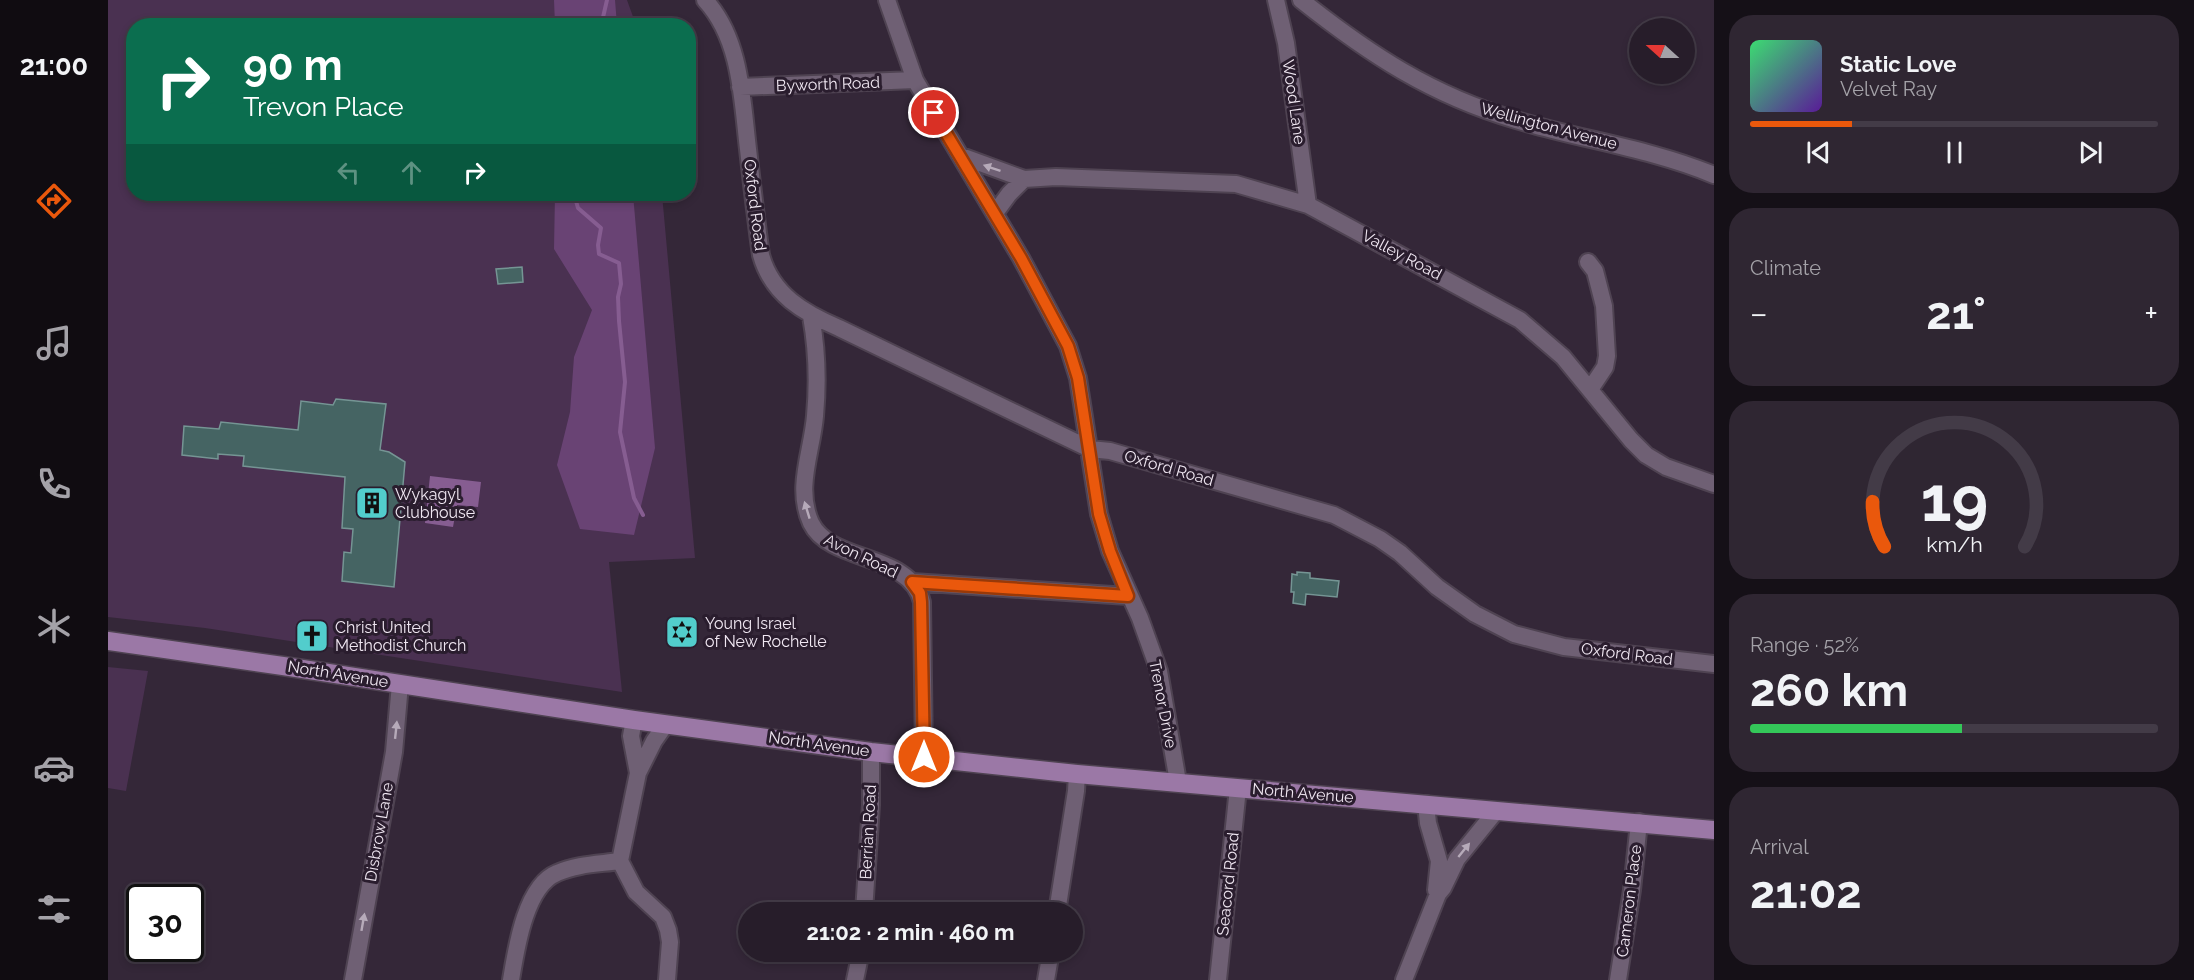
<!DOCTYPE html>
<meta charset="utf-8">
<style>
:root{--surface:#271d2a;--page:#2f2632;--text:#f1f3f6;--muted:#a4a2a8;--line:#433b47;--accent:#ea580c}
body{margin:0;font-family:Raleway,sans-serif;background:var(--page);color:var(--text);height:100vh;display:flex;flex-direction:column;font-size:22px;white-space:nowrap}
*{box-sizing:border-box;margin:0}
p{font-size:20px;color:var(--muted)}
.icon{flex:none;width:33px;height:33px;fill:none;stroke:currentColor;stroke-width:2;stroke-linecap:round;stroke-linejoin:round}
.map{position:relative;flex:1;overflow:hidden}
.side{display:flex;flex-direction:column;gap:15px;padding:15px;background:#151017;width:480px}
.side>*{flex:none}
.banner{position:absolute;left:18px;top:18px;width:570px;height:183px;border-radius:24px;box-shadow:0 3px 9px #0003,0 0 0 2px var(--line);background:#0b6e4f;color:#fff;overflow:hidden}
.needle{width:39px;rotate:291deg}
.tools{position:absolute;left:1521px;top:18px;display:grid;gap:12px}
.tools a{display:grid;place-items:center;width:66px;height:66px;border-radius:50%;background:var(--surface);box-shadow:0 3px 9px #0003,0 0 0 2px var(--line);font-size:30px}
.speed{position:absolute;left:18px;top:884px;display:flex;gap:12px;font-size:30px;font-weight:700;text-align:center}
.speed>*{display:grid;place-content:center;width:78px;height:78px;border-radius:50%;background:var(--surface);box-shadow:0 3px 9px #0003,0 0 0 2px var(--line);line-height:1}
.speed .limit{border:3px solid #111;border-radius:9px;background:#fff;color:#111}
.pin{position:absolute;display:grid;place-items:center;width:51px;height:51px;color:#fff;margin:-26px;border:3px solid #fff;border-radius:50%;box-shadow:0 2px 6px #0007}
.me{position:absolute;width:66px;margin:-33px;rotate:0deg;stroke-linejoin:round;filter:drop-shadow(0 0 4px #0008)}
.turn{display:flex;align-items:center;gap:21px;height:126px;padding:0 18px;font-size:27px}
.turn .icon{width:78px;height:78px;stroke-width:2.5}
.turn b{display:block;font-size:42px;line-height:51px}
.lanes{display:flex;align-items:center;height:57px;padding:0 18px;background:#0003;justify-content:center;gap:30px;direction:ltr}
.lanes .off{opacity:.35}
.big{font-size:45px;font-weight:700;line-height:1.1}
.side .tile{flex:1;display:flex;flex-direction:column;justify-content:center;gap:9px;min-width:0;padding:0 21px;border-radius:24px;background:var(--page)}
.side .dial{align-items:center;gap:0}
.dial svg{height:156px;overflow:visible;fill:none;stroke:var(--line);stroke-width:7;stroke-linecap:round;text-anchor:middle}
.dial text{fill:var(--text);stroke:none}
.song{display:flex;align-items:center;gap:18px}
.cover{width:72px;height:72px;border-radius:9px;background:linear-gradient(135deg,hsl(140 70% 55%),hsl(270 70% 35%))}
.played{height:6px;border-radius:3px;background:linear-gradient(90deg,var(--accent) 25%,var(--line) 25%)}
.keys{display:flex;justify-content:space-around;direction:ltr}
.heat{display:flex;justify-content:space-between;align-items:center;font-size:33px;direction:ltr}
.charge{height:9px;border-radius:4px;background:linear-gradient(90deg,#34c759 52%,var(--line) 0)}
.trip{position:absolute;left:630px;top:902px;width:345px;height:60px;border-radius:30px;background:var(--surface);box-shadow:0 3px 9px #0003,0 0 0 2px var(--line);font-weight:700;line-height:60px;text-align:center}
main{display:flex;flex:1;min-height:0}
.menu{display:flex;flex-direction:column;width:108px;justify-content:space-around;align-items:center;background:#100c11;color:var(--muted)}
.menu .icon{width:42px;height:42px}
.menu .selected{color:var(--accent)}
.menu b{font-size:27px;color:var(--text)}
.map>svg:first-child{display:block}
.green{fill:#4a3151}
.forest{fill:#694374}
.water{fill:#865d91}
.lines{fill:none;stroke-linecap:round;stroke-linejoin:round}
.stream{stroke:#865d91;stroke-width:4}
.building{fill:#456463;stroke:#759594;stroke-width:1.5}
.minor-casing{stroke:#4f4352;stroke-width:20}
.major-casing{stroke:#4f4352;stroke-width:21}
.minor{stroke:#6f6074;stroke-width:16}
.major{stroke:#9b78a6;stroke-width:18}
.oneway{fill:#b6aab9}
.route-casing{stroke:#983908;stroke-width:15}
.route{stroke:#ea580c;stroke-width:10}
.labels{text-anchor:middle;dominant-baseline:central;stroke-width:6;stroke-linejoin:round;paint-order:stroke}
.street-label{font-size:16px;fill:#f0e7f2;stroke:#2a1d2e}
.poi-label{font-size:16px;fill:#f0e7f2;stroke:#2a1d2e;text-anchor:start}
</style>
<main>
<nav class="menu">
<b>21:00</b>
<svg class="icon selected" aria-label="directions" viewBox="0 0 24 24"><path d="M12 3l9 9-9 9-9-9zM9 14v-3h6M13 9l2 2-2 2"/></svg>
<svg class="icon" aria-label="music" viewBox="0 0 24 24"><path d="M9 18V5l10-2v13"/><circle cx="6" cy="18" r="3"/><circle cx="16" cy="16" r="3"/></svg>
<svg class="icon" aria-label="phone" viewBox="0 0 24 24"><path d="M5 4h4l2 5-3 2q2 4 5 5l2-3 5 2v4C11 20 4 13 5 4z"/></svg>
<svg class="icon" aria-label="climate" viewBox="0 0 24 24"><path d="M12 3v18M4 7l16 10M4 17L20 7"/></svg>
<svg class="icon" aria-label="car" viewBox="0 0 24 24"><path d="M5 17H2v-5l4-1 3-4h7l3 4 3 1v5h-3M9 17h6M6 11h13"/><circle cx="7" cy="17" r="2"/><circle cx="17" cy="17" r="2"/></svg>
<svg class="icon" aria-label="filters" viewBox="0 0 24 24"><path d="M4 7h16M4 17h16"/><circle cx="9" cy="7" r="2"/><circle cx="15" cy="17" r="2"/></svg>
</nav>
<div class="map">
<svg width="1606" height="980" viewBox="0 0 1606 980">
<rect width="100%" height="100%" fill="#342738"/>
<path class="green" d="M0,0h519l9,25 -502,1v168h528l33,364 -86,4 13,130 -417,-64 -97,-11z
M0,667l40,4 -22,120 -18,-3z"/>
<path class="forest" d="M446,0h61l2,25h-62z
M447,194h78l22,254 -21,87 -54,-6 -23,-64 13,-53 4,-55 18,-47 -38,-61z"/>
<path class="water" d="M322,476l51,6 -3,25 -21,-2 -4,22 -28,-4z"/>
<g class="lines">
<path class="stream" d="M493,26l6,-26
M466,194l4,14 23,20 -3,17 1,9 20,9 2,21 -3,13 1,24 6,61 -5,50 14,66 9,17"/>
</g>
<path class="building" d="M414,267l1,15 -25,2 -2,-15z
M228,399l50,5 -6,46 9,2 16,10 -11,125 -52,-6 2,-29 7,1 2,-24 -11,-1 3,-51 -102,-11 1,-10 -26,-2v5l-36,-4 2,-29 35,3 2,-7 77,8 3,-29 32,4z
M1189,572l13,1v5l29,3 -2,16 -31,-3 -1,11 -12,-2 1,-11h-3l1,-18 5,1z"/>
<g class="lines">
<defs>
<path id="minor" d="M597,0c36,39 37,99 43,149 4,35 8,71 13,106 11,40 43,58 78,73l251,121 20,2 224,64 46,24 20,14 37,34 38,27 39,20 50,13 150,17
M779,0l28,80 106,178 47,88 10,32 21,136 11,37 30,67 19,53 19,111
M1168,0l10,43 22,162
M1193,0c68,54 130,95 215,120 66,20 133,28 198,55
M632,87l175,-7
M853,156l63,23 32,-2 180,7 72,21 212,115 43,37 68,83 15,15 20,12 48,17
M887,213l14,-19 15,-15
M1480,262l7,9 9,35 3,50 -2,11 -14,21
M703,316c6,33 7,67 4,100 -3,36 -20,72 -4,107 20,41 99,29 111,79l2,155
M804,582l216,14
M526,720l-3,16 7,37 -18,88 16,31 27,25 5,13 2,12 -3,38
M530,773l16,-32 12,-17
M1318,804l2,19 11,38 -3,29
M756,912l7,-107v-53
M949,912l19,-121 1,-17
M245,980l41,-228 6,-68
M403,980c5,-30 14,-94 46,-107 20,-9 42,-9 63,-12
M747,980l6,-29
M938,980l5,-29
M1110,980l20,-192
M1296,980l34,-86 5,-6 14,-29 39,-48
M1510,980l14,-90 7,-68"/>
<path id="major" d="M0,641l175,25 351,54 237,32 206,22 637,56"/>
</defs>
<use href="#minor" class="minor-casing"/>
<use href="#major" class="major-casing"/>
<use href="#minor" class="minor"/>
<use href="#major" class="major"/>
</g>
<defs><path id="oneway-solid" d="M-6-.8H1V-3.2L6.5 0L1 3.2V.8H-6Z" transform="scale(1.5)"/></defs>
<g class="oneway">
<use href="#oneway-solid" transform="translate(884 168) rotate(-161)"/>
<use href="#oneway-solid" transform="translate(699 510) rotate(-107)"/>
<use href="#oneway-solid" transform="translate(288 730) rotate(-84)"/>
<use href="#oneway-solid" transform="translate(1356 850) rotate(-51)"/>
<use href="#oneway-solid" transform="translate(255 922) rotate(-80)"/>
</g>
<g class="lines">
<defs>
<path id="route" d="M816,757l-3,-155 -1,-9 -8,-11 216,14 -18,-45 -11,-37 -21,-136 -10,-32 -47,-88 -87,-145"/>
</defs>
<use href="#route" class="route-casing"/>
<use href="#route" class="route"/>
</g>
<defs>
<symbol id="building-square" viewBox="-11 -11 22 22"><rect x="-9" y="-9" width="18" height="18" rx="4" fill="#52cdcc" stroke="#2a1d2e"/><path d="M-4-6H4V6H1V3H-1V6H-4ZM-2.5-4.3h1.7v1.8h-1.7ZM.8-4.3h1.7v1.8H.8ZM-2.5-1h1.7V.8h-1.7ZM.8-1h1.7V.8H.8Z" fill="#111"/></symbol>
<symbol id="synagogue-square" viewBox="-11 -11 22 22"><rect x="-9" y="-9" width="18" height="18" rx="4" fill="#52cdcc" stroke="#2a1d2e"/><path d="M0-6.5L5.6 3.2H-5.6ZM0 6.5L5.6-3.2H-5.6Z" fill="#111"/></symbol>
<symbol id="church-square" viewBox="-11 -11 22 22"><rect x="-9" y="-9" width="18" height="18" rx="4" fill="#52cdcc" stroke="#2a1d2e"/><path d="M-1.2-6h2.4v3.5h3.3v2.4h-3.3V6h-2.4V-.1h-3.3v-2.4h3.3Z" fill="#111"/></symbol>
</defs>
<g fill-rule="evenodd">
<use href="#building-square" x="245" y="484" width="38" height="38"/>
<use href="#synagogue-square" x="555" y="613" width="38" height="38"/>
<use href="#church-square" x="185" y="617" width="38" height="38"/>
</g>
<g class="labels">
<g class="street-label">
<text transform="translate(720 84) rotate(-2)">Byworth Road</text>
<text transform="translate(1186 102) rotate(82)">Wood Lane</text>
<text transform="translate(1441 126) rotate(15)">Wellington Avenue</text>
<text transform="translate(647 205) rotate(83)">Oxford Road</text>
<text transform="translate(1294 255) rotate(28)">Valley Road</text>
<text transform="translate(1061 468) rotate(16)">Oxford Road</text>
<text transform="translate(753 556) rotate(26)">Avon Road</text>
<text transform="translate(1519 654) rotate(7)">Oxford Road</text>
<text transform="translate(230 674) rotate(9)">North Avenue</text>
<text transform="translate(1055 704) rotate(79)">Trenor Drive</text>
<text transform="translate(711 744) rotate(8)">North Avenue</text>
<text transform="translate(1195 793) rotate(5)">North Avenue</text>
<text transform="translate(271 832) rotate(-80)">Disbrow Lane</text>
<text transform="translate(760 832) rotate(-87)">Berrian Road</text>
<text transform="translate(1120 884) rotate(-84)">Seacord Road</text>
<text transform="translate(1521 901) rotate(-83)">Cameron Place</text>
</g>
<g class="poi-label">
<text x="287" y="494">Wykagyl<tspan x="287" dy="18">Clubhouse</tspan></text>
<text x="597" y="623">Young Israel<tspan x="597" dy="18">of New Rochelle</tspan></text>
<text x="227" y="627">Christ United<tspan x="227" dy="18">Methodist Church</tspan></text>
</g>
</g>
</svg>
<div class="tools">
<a><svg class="needle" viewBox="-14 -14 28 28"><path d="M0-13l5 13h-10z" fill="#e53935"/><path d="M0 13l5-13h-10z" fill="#a4a2a8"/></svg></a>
</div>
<div class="speed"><div class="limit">30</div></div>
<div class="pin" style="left:826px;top:113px;background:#d93025"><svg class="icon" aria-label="arrive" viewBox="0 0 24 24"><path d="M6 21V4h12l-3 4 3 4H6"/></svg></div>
<svg class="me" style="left:816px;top:757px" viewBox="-20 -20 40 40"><circle r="17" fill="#ea580c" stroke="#fff" stroke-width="3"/><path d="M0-11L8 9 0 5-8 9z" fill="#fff"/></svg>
<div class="trip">21:02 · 2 min · 460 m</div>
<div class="banner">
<div class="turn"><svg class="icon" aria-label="right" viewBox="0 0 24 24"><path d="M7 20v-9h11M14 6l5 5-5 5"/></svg><div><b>90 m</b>Trevon Place</div></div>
<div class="lanes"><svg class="icon off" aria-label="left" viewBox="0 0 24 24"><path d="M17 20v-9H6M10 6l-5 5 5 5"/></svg><svg class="icon off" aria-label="ahead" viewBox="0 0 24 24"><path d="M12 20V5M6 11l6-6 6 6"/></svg><svg class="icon" aria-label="right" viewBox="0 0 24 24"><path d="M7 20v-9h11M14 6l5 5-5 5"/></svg></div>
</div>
</div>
<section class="side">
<div class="tile">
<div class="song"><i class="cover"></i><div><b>Static Love</b><p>Velvet Ray</p></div></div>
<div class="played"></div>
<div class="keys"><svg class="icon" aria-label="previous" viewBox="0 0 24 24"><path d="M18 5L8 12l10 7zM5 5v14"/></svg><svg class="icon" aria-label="pause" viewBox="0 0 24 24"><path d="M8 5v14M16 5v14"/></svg><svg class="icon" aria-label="next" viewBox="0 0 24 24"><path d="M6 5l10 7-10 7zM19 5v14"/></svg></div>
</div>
<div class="tile"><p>Climate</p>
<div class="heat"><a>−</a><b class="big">21°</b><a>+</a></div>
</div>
<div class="tile dial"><svg viewBox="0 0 100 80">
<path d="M14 69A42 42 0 1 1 86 69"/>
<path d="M14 69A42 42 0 0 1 8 46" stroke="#ea580c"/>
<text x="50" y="56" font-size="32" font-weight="700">19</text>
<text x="50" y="72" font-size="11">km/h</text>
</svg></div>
<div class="tile"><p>Range · 52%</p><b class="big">260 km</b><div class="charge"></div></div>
<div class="tile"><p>Arrival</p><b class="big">21:02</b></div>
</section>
</main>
